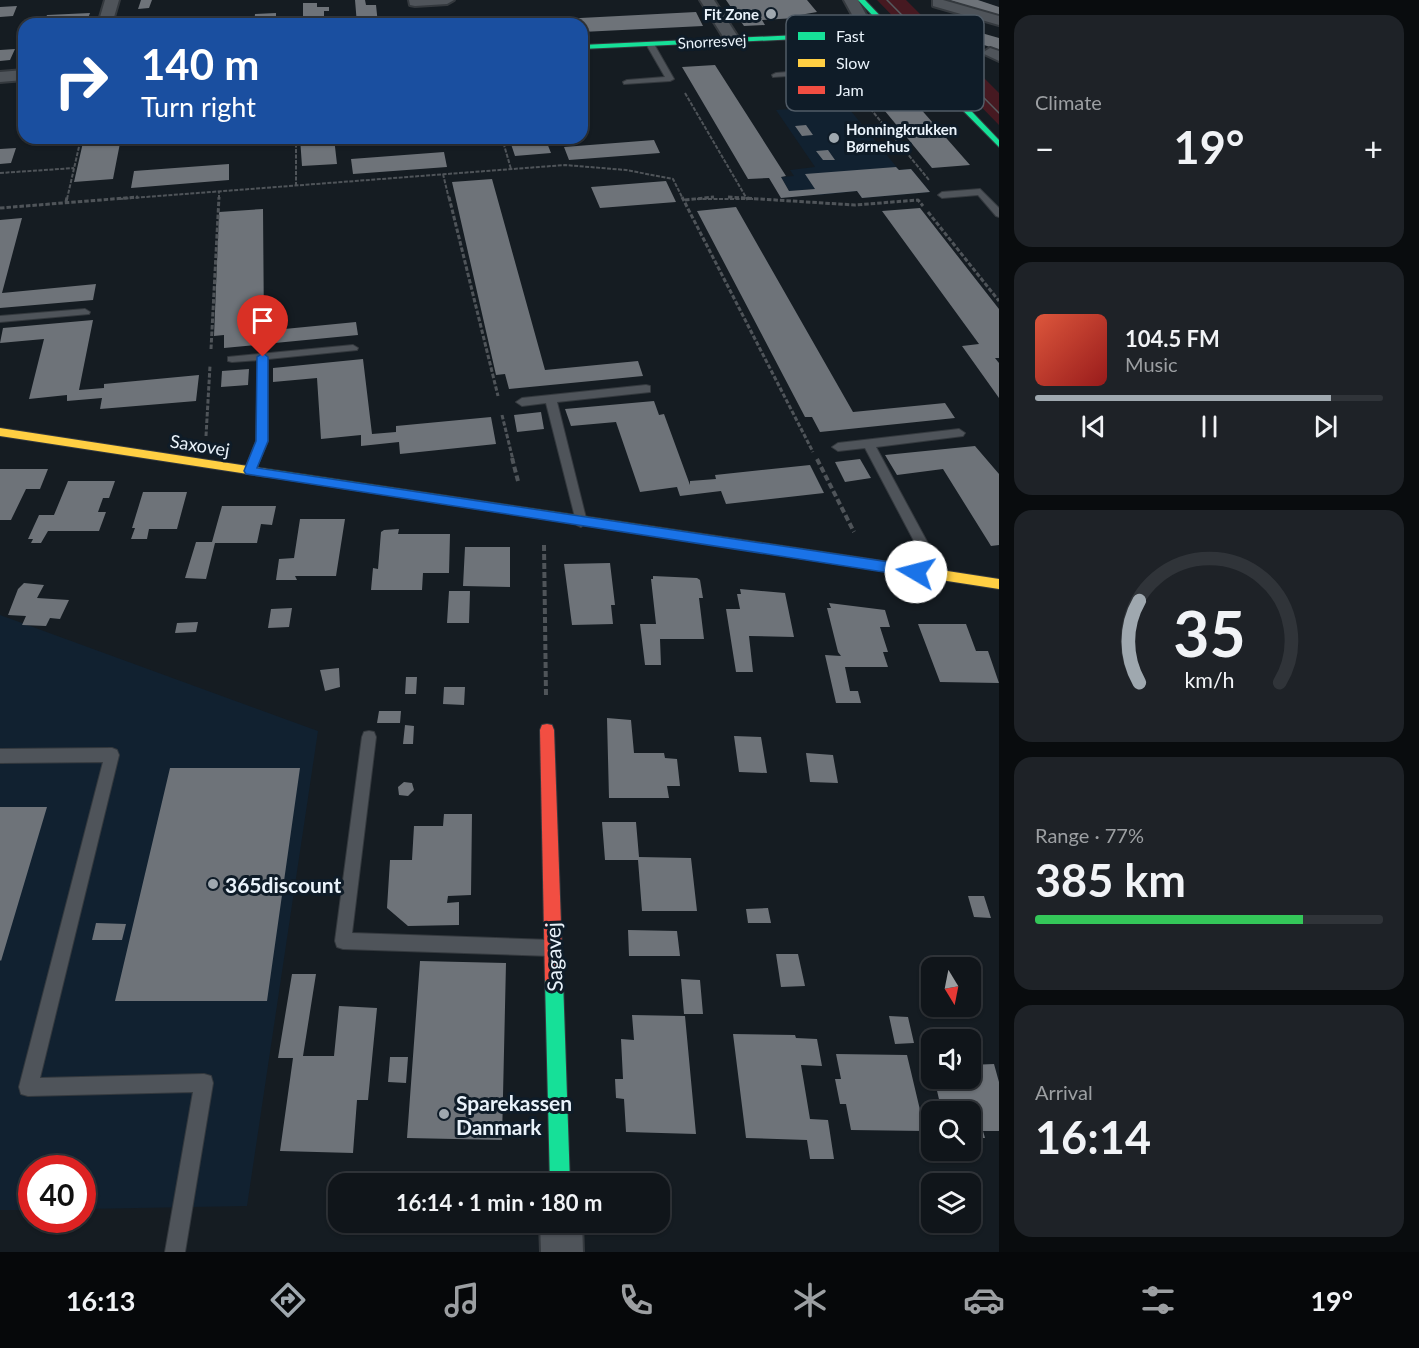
<!DOCTYPE html>
<meta charset="utf-8">
<style>
:root{--surface:#10151a;--page:#1e2227;--text:#f1f3f6;--muted:#9c9fa2;--line:#303439;--accent:#9fa8af}
body{margin:0;font-family:Lato,sans-serif;background:var(--page);color:var(--text);height:100vh;display:flex;flex-direction:column;font-size:22px;white-space:nowrap}
*{box-sizing:border-box;margin:0}
p{font-size:20px;color:var(--muted)}
.icon{flex:none;width:33px;height:33px;fill:none;stroke:currentColor;stroke-width:2;stroke-linecap:round;stroke-linejoin:round}
.map{position:relative;flex:1;overflow:hidden}
.panel{display:flex;flex-direction:column;gap:15px;padding:15px;background:#090c0e;width:420px}
.panel>*{flex:none}
.hud{position:absolute;left:18px;top:18px;width:570px;height:126px;border-radius:18px;box-shadow:0 2px 4px #0004,0 0 0 2px var(--line);background:#1a4fa0;color:#fff;overflow:hidden}
.needle{width:39px;rotate:170deg}
.controls{position:absolute;left:921px;top:957px;display:grid;gap:12px}
.controls a{display:grid;place-items:center;width:60px;height:60px;border-radius:12px;background:var(--surface);box-shadow:0 2px 4px #0004,0 0 0 2px var(--line);font-size:30px}
.speed{position:absolute;left:18px;top:1155px;display:flex;gap:12px;font-size:30px;font-weight:700;text-align:center}
.speed>*{display:grid;place-content:center;width:78px;height:78px;border-radius:50%;background:var(--surface);box-shadow:0 2px 4px #0004,0 0 0 2px var(--line);line-height:1}
.speed .limit{border:9px solid #d22;background:#fff;color:#111}
.pin{position:absolute;display:grid;place-items:center;width:51px;height:51px;color:#fff;margin:-62px -26px;border-radius:50% 50% 50% 0;rotate:-45deg;box-shadow:0 0 6px #0007}
.pin .icon{rotate:45deg}
.me{position:absolute;width:66px;margin:-33px;rotate:278deg;stroke-linejoin:round;filter:drop-shadow(0 0 4px #0008)}
.turn{display:flex;align-items:center;gap:21px;height:126px;padding:0 24px;font-size:27px}
.turn .icon{width:78px;height:78px;stroke-width:2.5}
.turn b{display:block;font-size:42px;line-height:51px}
.big{font-size:45px;font-weight:700;line-height:1.1}
.panel .card{flex:1;display:flex;flex-direction:column;justify-content:center;gap:9px;min-width:0;padding:0 21px;border-radius:18px;background:var(--page)}
.panel .dial{align-items:center;gap:0}
.dial svg{height:156px;overflow:visible;fill:none;stroke:var(--line);stroke-width:7;stroke-linecap:round;text-anchor:middle}
.dial text{fill:var(--text);stroke:none}
.song{display:flex;align-items:center;gap:18px}
.cover{width:72px;height:72px;border-radius:9px;background:linear-gradient(135deg,hsl(10 70% 55%),hsl(0 70% 35%))}
.played{height:6px;border-radius:3px;background:linear-gradient(90deg,var(--accent) 85%,var(--line) 85%)}
.keys{display:flex;justify-content:space-around;direction:ltr}
.heat{display:flex;justify-content:space-between;align-items:center;font-size:33px;direction:ltr}
.charge{height:9px;border-radius:4px;background:linear-gradient(90deg,#34c759 77%,var(--line) 0)}
.trip{position:absolute;left:328px;top:1173px;width:342px;height:60px;border-radius:18px;background:var(--surface);box-shadow:0 2px 4px #0004,0 0 0 2px var(--line);font-weight:700;line-height:60px;text-align:center}
.tabs{display:flex;height:96px;justify-content:space-around;align-items:center;background:#06080a;color:var(--muted)}
.tabs .icon{width:42px;height:42px}
.tabs .on{color:var(--accent)}
.tabs b{font-size:27px;color:var(--text)}
main{display:flex;flex:1;min-height:0}
.map>svg:first-child{display:block}
.built{fill:#112130}
.green{fill:#461921}
.building{fill:#6e7379}
.lines{fill:none;stroke-linecap:round;stroke-linejoin:round}
.lane-casing{stroke:#34393e;stroke-width:2}
.street-casing{stroke:#34393e;stroke-width:4}
.fast-casing{stroke:#34393e;stroke-width:2}
.slow-casing{stroke:#34393e;stroke-width:2}
.jam-casing{stroke:#34393e;stroke-width:2}
.path-far2{stroke:#4f5459;stroke-width:2;stroke-dasharray:4 1.5;stroke-linecap:butt}
.path-far1{stroke:#4f5459;stroke-width:3;stroke-dasharray:4.5 2;stroke-linecap:butt}
.path{stroke:#4f5459;stroke-width:4;stroke-dasharray:6 3;stroke-linecap:butt}
.lane{fill:#4f545a;fill-rule:evenodd}
.street{fill:#4f545a;fill-rule:evenodd}
.fast{fill:#16e098;fill-rule:evenodd}
.slow{fill:#ffcf43;fill-rule:evenodd}
.jam{fill:#f24e42;fill-rule:evenodd}
.tram{stroke:#555b5f;stroke-width:1.5}
.route{fill:#1a73e8;stroke:#114b97;stroke-width:1.5}
.poi-dot{fill:#9fa8af;stroke:#0f1c28;stroke-width:2}
.labels{text-anchor:middle;dominant-baseline:central;stroke-width:6;stroke-linejoin:round;paint-order:stroke}
.far-poi-label{font-size:15px;font-weight:bold;fill:#eaf3fb;stroke:#0f1c28;text-anchor:end}
.far-street-label{font-size:15px;fill:#eaf3fb;stroke:#0f1c28}
.street-label{font-size:18px;fill:#eaf3fb;stroke:#0f1c28}
.near-poi-label{font-size:21px;font-weight:bold;fill:#eaf3fb;stroke:#0f1c28;text-anchor:start}
.near-street-label{font-size:21px;fill:#eaf3fb;stroke:#0f1c28}
.key{fill:#0f1c28;stroke:#515c67;stroke-width:1.5}
.key-label{font-size:16px;fill:#eaf3fb}
</style>
<main>
<div class="map">
<svg width="999" height="1252" viewBox="0 0 999 1252">
<rect width="100%" height="100%" fill="#151c22"/>
<path class="built" d="M846,105l53,65 12,-1 19,23 -68,6 -5,-7 -38,4 -4,-6 -26,2 -8,-14 13,-1 -4,-6 25,-3 -39,-57z
M0,615l318,116 -71,475 -164,3 -1,-41h-50l-1,42h-31z"/>
<path class="green" d="M877,0h29l93,93v32z"/>
<path class="building" d="M141,0h11l-3,8 -11,1z
M355,0h10l1,5h10l2,19h-21z
M726,0h81l10,12 -23,4 2,2 -34,2 3,5 -21,1z
M949,0h29l21,7v9z
M303,3h14v4h12v4h-5v13h-21z
M17,6l-4,10 -13,1v-10z
M696,12l7,14 -121,6v-8h-120z
M90,13l-4,11h-43l4,-9z
M276,13v11h-22l1,-10z
M229,18v6h-83v-2z
M978,32l21,6v12l-33,-11z
M15,49l-5,11 -10,1v-11z
M874,56l96,109 -38,3 -90,-109z
M715,65l71,111 -5,1 8,14 26,-2 -10,-15 91,-7 3,3 12,-1 19,23 -68,6 -5,-7 -76,7 -12,-20 -21,1 -66,-112z
M806,125l7,10 -11,1 -7,-10z
M84,138h37l-8,41 -39,3z
M300,138h34l3,26 -35,2z
M509,138h36l6,15 -36,3z
M654,140l6,13 -91,7 -5,-13z
M16,148l-5,15 -11,1v-15z
M828,150l7,10h-12l-7,-9z
M444,152l3,15 -94,7 -2,-15z
M229,164v16l-98,8 3,-17z
M492,179l53,191 93,-9 5,15 -134,13 -4,-15 -9,1 -44,-193z
M666,181l10,21 -76,6 -9,-21z
M736,207l117,205 92,-9 10,15 -135,14 -8,-15h-7l-108,-206z
M920,208l79,101v49h-4l4,5v35l-37,-52 17,-2 -97,-133z
M263,209l1,122 92,-9 2,13 -134,13v-13l-10,1 5,-124z
M22,218l-20,75 94,-9 -3,16 -93,8v-88z
M93,320l-14,70 25,-2v-4l95,-9 -3,26 -96,8 2,-11 -35,3v-6l-38,4 15,-60 -44,4 3,-15z
M363,359l9,75 24,-2v-6l95,-9 5,27 -96,10 -1,-12 -38,4v-11l-40,4 -4,-61 -44,4v-14z
M249,369l-1,16 -27,2 1,-16z
M654,401l5,14 5,-1 26,71v-4l26,-2 -1,-4 95,-10 14,28 -98,11 -5,-13 -41,5 -3,-9 -37,5 -24,-70 -45,4 -6,-17z
M541,412l3,17 -27,3 -3,-17z
M975,446l24,28v71l-8,1 -48,-77 -46,6 -12,-20z
M860,459l11,19 -26,4 -10,-20z
M0,469h48l-8,20h-14l-15,31h-11z
M68,481h47l-6,17h-6l-5,14h8l-7,19h-51l-7,12h-10l2,-4h-5l11,-24h15z
M143,492h44l-10,37h-28l-2,10h-16l4,-11h-3z
M222,506h54l-4,19 -11,-1 -4,19h-42l-9,36 -21,-1 11,-36h16z
M300,519h45l-9,57h-41l2,4h-21l3,-21 15,-1z
M399,529l-1,5h52l-1,39h-26l-1,17h-51l2,-22 5,1 3,-37 3,-2z
M465,547h45v40l-47,-1z
M610,563l5,42h-4l2,19 -41,1 -8,-61z
M653,576l44,2 3,2 3,18h-4l5,41h-44l1,26h-16l-5,-41h16l-5,-45h2z
M24,583l20,2 -7,13 32,2 -9,19 -10,-1 -4,8 -24,-1 4,-9 -18,-1 10,-26z
M740,589l45,4 9,44 -45,-1 4,36h-17l-10,-63h14l-3,-15h4z
M449,591h21l-1,32h-22z
M829,603l56,7 5,17h-10l8,25h-5l5,15h-43l5,24h8l3,12h-25l-11,-48 16,1 -3,-4 -11,-44h4z
M292,608l-3,19 -21,1 3,-19z
M198,622l-2,10 -21,1 2,-10z
M918,624h48l10,27h12l11,32 -59,-1z
M339,668l1,19 -15,4 -5,-21z
M406,677h11l-1,17h-11z
M444,687h21l-1,18 -21,-1z
M379,711h22l-1,12h-23z
M607,718l24,2 3,33h30l1,5 12,1 3,27h-13l2,12h-60z
M405,725l9,1 -1,18h-10z
M734,736l27,1 6,36 -28,-1z
M806,753l27,2 5,28 -28,-1z
M170,768h130l-33,233h-152z
M404,782l8,1 2,7 -6,6 -9,-1 -1,-8z
M0,807h47l-46,154 -1,-1z
M444,814h28l-1,81 -23,1 -1,7 12,-1v23l-51,1 -21,-18 3,-48h22l2,-34h29z
M602,822h34l3,35 52,1 6,53h-55l-4,-51h-33z
M968,896h16l7,22 -17,-1z
M768,908l3,15h-23l-2,-14z
M96,923l30,1 -4,16h-30z
M628,930l49,1 3,25h-51z
M776,954h22l7,32 -24,1z
M420,961l86,2 -4,177 -95,-2z
M292,974h24l-13,82h31l5,-50 38,2 -9,92h-11l-4,53 -73,-2 13,-93h-15z
M681,979l19,1 3,34h-19z
M632,1015l53,1 11,118 -70,-2 -2,-33 -8,-1 -1,-19h8l-2,-40 13,1z
M889,1016l19,1 6,26 -19,1z
M733,1034l62,1 1,3 21,1 5,27 -21,-1 9,54 18,1 6,39h-24l-3,-19 -61,-2z
M836,1054l71,1 18,76 -74,-1 -5,-26h-6l-5,-25h6z
M390,1057h18l-2,26 -18,-1z
M994,1064l5,18v49h-16l2,7h-15v-26h-28l-8,-34h36v-13z"/>
<g class="lines">
<defs>
<path id="lane" d="M801,34l33,37 -4,2 -57,4 -1,-2 4,-2 48,-4 -27,-33z
M650,42l4,2 20,35 -4,2 -46,3 -1,-2 4,-2 38,-3 -19,-33z
M980,189l19,19v9l-3,-1 -18,-21 -36,3 -4,-3 4,-3z
M85,309l5,3 -1,2 -89,8v-6z
M353,345l5,3 -1,2 -89,9v82l-14,33h-8l-2,-3 12,-30 2,-81 -26,2 -4,-1v-4z
M646,385l4,1v6l-93,10 30,120 -6,5 -4,-2 -31,-122 -24,3 -6,-4 6,-4z
M959,429l6,4 -2,3 -87,11 69,128 -6,5 -5,-1 -69,-131 -27,3 -6,-4 6,-4z
M369,731l5,1 2,5 -24,196 199,7 6,2 2,6 -2,6 -6,2 -208,-7 -6,-2 -2,-6 27,-204 2,-5z
M112,748l5,2 2,5 -79,323 164,-4 7,2 2,7 -28,169h-20l28,-160 -165,4 -7,-2 -2,-7 84,-325 -103,1v-14z"/>
<path id="street" d="M105,0h14l-7,24h-14z
M409,0h45l-7,4 -32,2 -5,-1z
M700,0h14l26,40 -3,3h-10z
M844,0h14l11,20 -3,10 -25,10 -8,-5 21,-10 1,-5z
M933,0h10l56,16v9l-66,-19z
M990,48l9,3v10l-17,-8z
M24,70v10l-24,2v-10z
M540,1222h42l1,30h-42z"/>
<path id="fast" d="M858,0h7l134,140v7l-82,-83 -36,-20 -40,-7 -259,12v-4l259,-12 45,7 20,11z
M267,469l590,88 6,5 -6,5 -594,-91 -2,-3 2,-3z
M554,971l6,3 3,6 7,204h-20l-5,-204 3,-6z"/>
<path id="slow" d="M0,428l267,41 6,4 -6,4 -267,-41z
M857,557l142,22v10l-142,-22 -6,-5z"/>
<path id="jam" d="M547,724l5,1 2,5 9,250 -3,6 -6,3 -6,-3 -3,-6 -5,-250 2,-5z"/>
</defs>
<use href="#lane" class="lane-casing"/>
<use href="#street" class="street-casing"/>
<use href="#fast" class="fast-casing"/>
<use href="#slow" class="slow-casing"/>
<use href="#jam" class="jam-casing"/>
<path class="path-far2" d="M846,79l83,101
M685,93l62,106
M296,138v47
M502,138l9,31
M0,173l74,-5
M443,174l6,25
M67,199l14,-61
M119,199l446,-34 61,5 47,9 10,20
M219,199v-8
M697,199h56"/>
<path class="path-far1" d="M449,197l49,199
M682,197l131,255
M728,197l127,8 63,-5 5,6
M747,197l1,3
M685,200l29,-3
M66,202l1,-5
M0,208l138,-11
M928,212l71,89
M211,349l8,-152
M502,415l11,45
M206,436l4,-70"/>
<path class="path" d="M512,458l6,23
M817,459l37,73
M544,545l2,151"/>
<use href="#lane" class="lane"/>
<use href="#street" class="street"/>
<use href="#fast" class="fast"/>
<use href="#slow" class="slow"/>
<use href="#jam" class="jam"/>
<path class="tram" d="M887,0l112,113"/>
</g>
<path class="route" d="M263,353l5,4v84l-11,27 659,98 7,6 -7,5 -670,-103 -2,-3 12,-30 1,-84z"/>
<g class="poi-dot">
<circle cx="771" cy="14" r="6"/>
<circle cx="834" cy="138" r="6"/>
<circle cx="213" cy="884" r="6"/>
<circle cx="444" cy="1114" r="6"/>
</g>
<g class="labels">
<g class="far-poi-label">
<text x="759" y="14">Fit Zone</text>
<text x="846" y="129" text-anchor="start">Honningkrukken<tspan x="846" dy="17">Børnehus</tspan></text>
</g>
<g class="far-street-label">
<text transform="translate(712 41) rotate(-3)">Snorresvej</text>
</g>
<g class="street-label">
<text transform="translate(200 445) rotate(9)">Saxovej</text>
</g>
<g class="near-poi-label">
<text x="225" y="884">365discount</text>
<text x="456" y="1102">Sparekassen<tspan x="456" dy="24">Danmark</tspan></text>
</g>
<g class="near-street-label">
<text transform="translate(553 957) rotate(-92)">Sagavej</text>
</g>
</g>
<rect x="786" y="15" width="198" height="96" rx="9" class="key"/>
<rect x="798" y="32" width="27" height="8" fill="#16e098"/>
<rect x="798" y="59" width="27" height="8" fill="#ffcf43"/>
<rect x="798" y="86" width="27" height="8" fill="#f24e42"/>
<g class="key-label">
<text x="836" y="42">Fast</text>
<text x="836" y="69">Slow</text>
<text x="836" y="96">Jam</text>
</g>
</svg>
<div class="controls">
<a><svg class="needle" viewBox="-14 -14 28 28"><path d="M0-13l5 13h-10z" fill="#e53935"/><path d="M0 13l5-13h-10z" fill="#9c9fa2"/></svg></a>
<a><svg class="icon" aria-label="sound" viewBox="0 0 24 24"><path d="M4 9h4l5-4v14l-5-4H4zM17 9q2 3 0 6"/></svg></a>
<a><svg class="icon" aria-label="search" viewBox="0 0 24 24"><circle cx="10" cy="10" r="6"/><path d="M15 15l6 6"/></svg></a>
<a><svg class="icon" aria-label="layers" viewBox="0 0 24 24"><path d="M12 4l9 5-9 5-9-5zM3 14l9 5 9-5"/></svg></a>
</div>
<div class="speed"><div class="limit">40</div></div>
<div class="pin" style="left:263px;top:357px;background:#d93025"><svg class="icon" aria-label="arrive" viewBox="0 0 24 24"><path d="M6 21V4h12l-3 4 3 4H6"/></svg></div>
<svg class="me" style="left:916px;top:572px" viewBox="-20 -20 40 40"><circle r="19" fill="#fff"/><path d="M0-13L10 11 0 6-10 11z" fill="#1a73e8"/></svg>
<div class="trip">16:14 · 1 min · 180 m</div>
<div class="hud">
<div class="turn"><svg class="icon" aria-label="right" viewBox="0 0 24 24"><path d="M7 20v-9h11M14 6l5 5-5 5"/></svg><div><b>140 m</b>Turn right</div></div>
</div>
</div>
<section class="panel">
<div class="card"><p>Climate</p>
<div class="heat"><a>−</a><b class="big">19°</b><a>+</a></div>
</div>
<div class="card">
<div class="song"><i class="cover"></i><div><b>104.5 FM</b><p>Music</p></div></div>
<div class="played"></div>
<div class="keys"><svg class="icon" aria-label="previous" viewBox="0 0 24 24"><path d="M18 5L8 12l10 7zM5 5v14"/></svg><svg class="icon" aria-label="pause" viewBox="0 0 24 24"><path d="M8 5v14M16 5v14"/></svg><svg class="icon" aria-label="next" viewBox="0 0 24 24"><path d="M6 5l10 7-10 7zM19 5v14"/></svg></div>
</div>
<div class="card dial"><svg viewBox="0 0 100 80">
<path d="M14 69A42 42 0 1 1 86 69"/>
<path d="M14 69A42 42 0 0 1 14 27" stroke="#9fa8af"/>
<text x="50" y="56" font-size="32" font-weight="700">35</text>
<text x="50" y="72" font-size="11">km/h</text>
</svg></div>
<div class="card"><p>Range · 77%</p><b class="big">385 km</b><div class="charge"></div></div>
<div class="card"><p>Arrival</p><b class="big">16:14</b></div>
</section>
</main>
<nav class="tabs">
<b>16:13</b>
<svg class="icon on" aria-label="directions" viewBox="0 0 24 24"><path d="M12 3l9 9-9 9-9-9zM9 14v-3h6M13 9l2 2-2 2"/></svg>
<svg class="icon" aria-label="music" viewBox="0 0 24 24"><path d="M9 18V5l10-2v13"/><circle cx="6" cy="18" r="3"/><circle cx="16" cy="16" r="3"/></svg>
<svg class="icon" aria-label="phone" viewBox="0 0 24 24"><path d="M5 4h4l2 5-3 2q2 4 5 5l2-3 5 2v4C11 20 4 13 5 4z"/></svg>
<svg class="icon" aria-label="climate" viewBox="0 0 24 24"><path d="M12 3v18M4 7l16 10M4 17L20 7"/></svg>
<svg class="icon" aria-label="car" viewBox="0 0 24 24"><path d="M5 17H2v-5l4-1 3-4h7l3 4 3 1v5h-3M9 17h6M6 11h13"/><circle cx="7" cy="17" r="2"/><circle cx="17" cy="17" r="2"/></svg>
<svg class="icon" aria-label="filters" viewBox="0 0 24 24"><path d="M4 7h16M4 17h16"/><circle cx="9" cy="7" r="2"/><circle cx="15" cy="17" r="2"/></svg>
<b>19°</b>
</nav>
